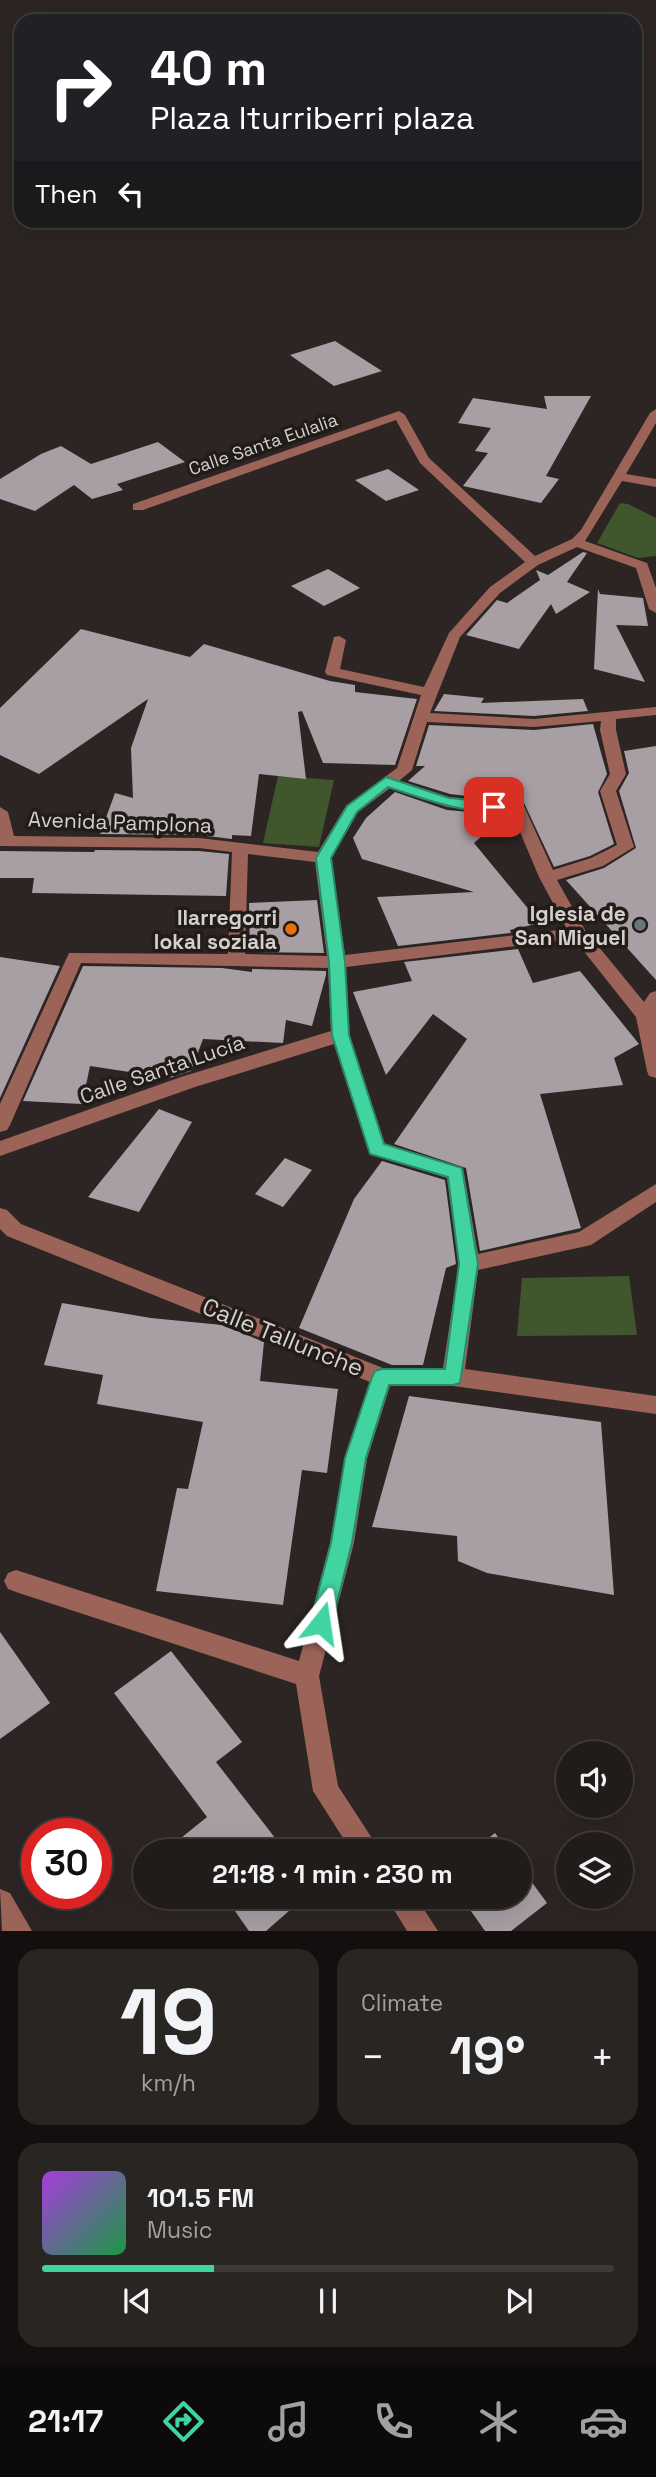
<!DOCTYPE html>
<meta charset="utf-8">
<style>
:root{--surface:#211c1a;--page:#292523;--text:#f1f3f6;--muted:#a2a1a2;--line:#3e3a39;--accent:#41d4a1}
body{margin:0;font-family:"Space Grotesk",sans-serif;background:var(--page);color:var(--text);height:100vh;display:flex;flex-direction:column;font-size:26px;white-space:nowrap}
*{box-sizing:border-box;margin:0}
p{font-size:23px;color:var(--muted)}
.icon{flex:none;width:38px;height:38px;fill:none;stroke:currentColor;stroke-width:2;stroke-linecap:round;stroke-linejoin:round}
.map{position:relative;height:1931px;overflow:hidden}
.drawer{display:flex;flex-direction:column;gap:18px;padding:18px;background:#120f0e;flex:1}
.drawer>*{flex:none}
.banner{position:absolute;left:14px;top:14px;width:628px;height:214px;border-radius:21px;box-shadow:0 7px 28px #0002,0 0 0 2px var(--line);background:#202124;color:#fff;overflow:hidden}
.fabs{position:absolute;left:556px;top:1741px;display:grid;gap:14px}
.fabs a{display:grid;place-items:center;width:77px;height:77px;border-radius:50%;background:var(--surface);box-shadow:0 7px 28px #0002,0 0 0 2px var(--line);font-size:35px}
.speed{position:absolute;left:21px;top:1818px;display:flex;gap:14px;font-size:35px;font-weight:700;text-align:center}
.speed>*{display:grid;place-content:center;width:91px;height:91px;border-radius:50%;background:var(--surface);box-shadow:0 7px 28px #0002,0 0 0 2px var(--line);line-height:1}
.speed .limit{border:10px solid #d22;background:#fff;color:#111}
.pin{position:absolute;display:grid;place-items:center;width:60px;height:60px;color:#fff;margin:-30px;border-radius:14px;box-shadow:0 4px 10px #0006}
.me{position:absolute;width:77px;margin:-38px;rotate:15deg;stroke-linejoin:round;filter:drop-shadow(0 0 5px #0008)}
.turn{display:flex;align-items:center;gap:24px;height:147px;padding:0 21px;font-size:32px}
.turn .icon{width:91px;height:91px;stroke-width:2.5}
.turn b{display:block;font-size:49px;line-height:60px}
.then{display:flex;align-items:center;height:66px;padding:0 21px;background:#0003;gap:14px;font-size:26px}
.big{font-size:52px;font-weight:600;line-height:1.1}
.drawer .widget{flex:1;display:flex;flex-direction:column;justify-content:center;gap:10px;min-width:0;padding:0 24px;border-radius:21px;background:var(--page)}
.drawer .dial{align-items:center;gap:0}
.dial b{font-size:91px;line-height:1}
.song{display:flex;align-items:center;gap:21px}
.cover{width:84px;height:84px;border-radius:10px;background:linear-gradient(135deg,hsl(280 70% 55%),hsl(140 70% 35%))}
.played{height:7px;border-radius:4px;background:linear-gradient(90deg,var(--accent) 30%,var(--line) 30%)}
.keys{display:flex;justify-content:space-around;direction:ltr}
.heat{display:flex;justify-content:space-between;align-items:center;font-size:38px;direction:ltr}
.drawer .tiles{flex:1;display:grid;gap:18px;grid-template-columns:1fr 1fr}
.widget:last-child{grid-column:span 2}
.trip{position:absolute;left:133px;top:1839px;width:399px;height:70px;border-radius:35px;background:var(--surface);box-shadow:0 7px 28px #0002,0 0 0 2px var(--line);font-weight:600;line-height:70px;text-align:center}
.dock{display:flex;height:112px;justify-content:space-around;align-items:center;background:#0d0b0a;color:var(--muted)}
.dock .icon{width:49px;height:49px}
.dock .active{color:var(--accent)}
.dock b{font-size:32px;color:var(--text)}
.map>svg:first-child{display:block}
.green{fill:#40572e}
.building{fill:#a79fa4}
.lines{fill:none;stroke-linecap:round;stroke-linejoin:round}
.minor{fill:#9c6358;fill-rule:evenodd}
.route{fill:#41d4a1;stroke:#2a8a69;stroke-width:2}
.worship-dot{fill:#6b7280;stroke:#221c19;stroke-width:2.5}
.food-dot{fill:#e8710a;stroke:#221c19;stroke-width:2.5}
.labels{text-anchor:middle;dominant-baseline:central;stroke-width:7;stroke-linejoin:round;paint-order:stroke}
.far-street-label{font-size:18px;fill:#d5d0ce;stroke:#221c19}
.street-label{font-size:21px;fill:#d5d0ce;stroke:#221c19}
.poi-label{font-size:21px;font-weight:bold;fill:#d5d0ce;stroke:#221c19;text-anchor:end}
.near-street-label{font-size:24px;fill:#d5d0ce;stroke:#221c19}
</style>
<div class="map">
<svg width="656" height="1931" viewBox="0 0 656 1931">
<rect width="100%" height="100%" fill="#2c2523"/>
<path class="green" d="M620,503l8,1 28,14v38l-18,2 -41,-15z
M278,776l56,4 -15,67 -56,-4z
M629,1276l8,59 -120,1 5,-58z"/>
<path class="building" d="M335,341l47,30 -48,15 -44,-31z
M544,396h47l-45,80 13,3 -18,24 -78,-17 25,-33 -13,-2 16,-23 -33,-5 15,-25 74,11z
M158,442l27,20 -68,22 6,6 -31,9 -18,-14 -39,26 -35,-12v-20l41,-25 20,-8 30,18z
M388,469l31,21 -33,11 -31,-21z
M583,552l4,1 -20,29 23,10 -34,22 -5,-10 -32,45 -53,-14 31,-35 10,3 33,-23 -4,-10 12,5z
M328,569l32,19 -36,18 -33,-20z
M598,589l2,5 43,4 5,28 -32,-1 29,57 -51,-13z
M81,629l109,28 14,-13 126,37 25,4v7l62,7 -22,66 -72,-2 -21,-52 -4,1 8,67 -47,-5 -8,62 -19,-1v4l-33,-4 -99,-1 15,-41 18,5 -2,-50 17,-49 -109,75 -39,-19v-47z
M444,694l40,4 -3,5 102,-4 5,12 -54,5 -100,-5z
M593,724l14,50 -9,18 16,52 -24,12 -36,11 -30,-64 -74,-9 -42,-13 17,-15h-9l13,-41 105,5z
M656,746v234l-90,-100 38,-12 32,-20 -17,-57 10,-18 -5,-22z
M395,792l52,18 59,5 -32,28 66,80 -30,7 1,3 -113,13 -21,-49 97,-5 -112,-33 -9,-21 13,-20z
M95,850l104,1 30,3 -3,42 -194,-3 2,-15h-34v-27l94,1z
M317,900l7,53 -74,-1 -1,-49z
M518,949l15,34 47,-12 59,73 -25,14 9,27 -83,9 41,134 -101,23 -14,-83 -72,-24 73,-105 -34,-25 -47,61 -33,-83 59,-11 -8,-19z
M0,957l60,9 -60,132z
M83,966l139,2 30,4v-3l74,2v4l-14,51 -26,-6 -3,23 -80,-4 -12,32 -22,7 -79,-12 -8,38 -59,-3z
M159,1109l33,13 -53,90 -51,-15z
M285,1158l27,12 -29,37 -28,-13z
M382,1161l63,19 11,84 -10,4 -23,97h-31l-93,-37 55,-129z
M62,1303l89,15 71,7 42,17 -4,39 78,8 -11,84 -25,-3 -19,135 -127,-14 21,-103 11,1 15,-67 -106,-18 6,-29 -59,-10z
M409,1396l192,26 13,173 -127,-22 -29,-12 -1,-25 -85,-9z
M0,1632l50,71 -50,36z
M171,1651l71,91 -26,20 70,90h-95l-10,-14 26,-21 -93,-124z
M495,1833l14,19h-38z
M520,1866l27,37 -36,28h-26l-24,-34h59z
M225,1897h80l-39,34h-17z"/>
<g class="lines">
<path class="minor" d="M656,409v14l-30,51 30,5v8l-34,-6 -37,60 62,22 9,25v25l-7,-4 -13,-41 -59,-21 -39,18 -38,28 -40,44 -30,76 104,6 122,-12v8l-40,4v11l10,44 -10,17 18,56 -31,19 -46,14 28,50 59,72 6,-9 6,-2v87l-7,-2 -2,-5 -11,-54 -62,-78 -228,28 3,68 36,109 78,24 15,86 101,-22 77,-48v18l-65,43 -113,25 -13,99 191,27v18l-203,-28h-63l-23,73 -13,84 -35,133 19,110 43,66h-29l-39,-61 -17,-107 -280,-92 -8,-3 -4,-8 4,-8 8,-3 283,91 31,-118 15,-84 25,-77 -363,-146 -7,-7v-21l7,2 14,14 362,144h60l16,-104 -12,-86 -77,-24 -36,-110 -139,43 -195,69v-15l181,-64 150,-46 -3,-63 -247,-5 -71,162 -3,5 -7,2v-28l69,-151 159,1 4,-102 -33,-4 -199,-2v-39l8,5 6,24 185,2 119,14 28,-46 51,-38 24,-73 -94,-20 -2,-3 9,-35 5,-1 7,4 -6,29 84,18 25,-54 41,-46 35,-25 -105,-99 -24,-43 -253,90h-10v-6l266,-93 6,4 24,43 106,98 37,-17 9,-9 69,-117zM601,721l-1,9 10,44 -10,17 17,54 -26,13 -38,12 -29,-64 -75,-9 -50,-16 13,-11 15,-48 107,5zM390,788l57,19 65,6 27,64 28,52 -222,26 -14,-97 27,-46zM248,854l67,8 12,94 -82,-2z
M0,1889l10,4 22,38h-30z
M386,1897h30l22,34h-31z"/>
</g>
<path class="route" d="M386,777l63,21 45,4 7,5c-16,15 -92,-13 -113,-20l-31,25 -26,46 14,104 4,73 35,109 78,24 16,96 -18,119 -7,2h-64l-23,73 -14,85 -20,80 -3,7 -8,3 -8,-3 -3,-7 21,-80 14,-85 27,-81 3,-6 7,-2h63l14,-105 -11,-87 -78,-23 -38,-119 -3,-73 -13,-104 31,-52z"/>
<circle class="worship-dot" cx="640" cy="925" r="7"/>
<circle class="food-dot" cx="291" cy="929" r="7"/>
<g class="labels">
<g class="far-street-label">
<text transform="translate(263 444) rotate(-19)">Calle Santa Eulalia</text>
</g>
<g class="street-label">
<text transform="translate(120 822) rotate(2)">Avenida Pamplona</text>
<text transform="translate(162 1069) rotate(-19)">Calle Santa Lucía</text>
</g>
<g class="poi-label">
<text x="626" y="913">Iglesia de<tspan x="626" dy="24">San Miguel</tspan></text>
<text x="277" y="917">Ilarregorri<tspan x="277" dy="24">lokal soziala</tspan></text>
</g>
<g class="near-street-label">
<text transform="translate(283 1337) rotate(22)">Calle Tallunche</text>
</g>
</g>
</svg>
<div class="fabs">
<a><svg class="icon" aria-label="sound" viewBox="0 0 24 24"><path d="M4 9h4l5-4v14l-5-4H4zM17 9q2 3 0 6"/></svg></a>
<a><svg class="icon" aria-label="layers" viewBox="0 0 24 24"><path d="M12 4l9 5-9 5-9-5zM3 14l9 5 9-5"/></svg></a>
</div>
<div class="speed"><div class="limit">30</div></div>
<div class="pin" style="left:494px;top:807px;background:#d93025"><svg class="icon" aria-label="arrive" viewBox="0 0 24 24"><path d="M6 21V4h12l-3 4 3 4H6"/></svg></div>
<svg class="me" style="left:321px;top:1623px" viewBox="-20 -20 40 40"><path d="M0-17L14 15 0 8-14 15z" fill="#41d4a1" stroke="#fff" stroke-width="4"/></svg>
<div class="trip">21:18 · 1 min · 230 m</div>
<div class="banner">
<div class="turn"><svg class="icon" aria-label="right" viewBox="0 0 24 24"><path d="M7 20v-9h11M14 6l5 5-5 5"/></svg><div><b>40 m</b>Plaza Iturriberri plaza</div></div>
<div class="then">Then<svg class="icon" aria-label="left" viewBox="0 0 24 24"><path d="M17 20v-9H6M10 6l-5 5 5 5"/></svg></div>
</div>
</div>
<section class="drawer">
<div class="tiles">
<div class="widget dial"><b>19</b><p>km/h</p></div>
<div class="widget"><p>Climate</p>
<div class="heat"><a>−</a><b class="big">19°</b><a>+</a></div>
</div>
<div class="widget">
<div class="song"><i class="cover"></i><div><b>101.5 FM</b><p>Music</p></div></div>
<div class="played"></div>
<div class="keys"><svg class="icon" aria-label="previous" viewBox="0 0 24 24"><path d="M18 5L8 12l10 7zM5 5v14"/></svg><svg class="icon" aria-label="pause" viewBox="0 0 24 24"><path d="M8 5v14M16 5v14"/></svg><svg class="icon" aria-label="next" viewBox="0 0 24 24"><path d="M6 5l10 7-10 7zM19 5v14"/></svg></div>
</div>
</div>
</section>
<nav class="dock">
<b>21:17</b>
<svg class="icon active" aria-label="directions" viewBox="0 0 24 24"><path d="M12 3l9 9-9 9-9-9zM9 14v-3h6M13 9l2 2-2 2"/></svg>
<svg class="icon" aria-label="music" viewBox="0 0 24 24"><path d="M9 18V5l10-2v13"/><circle cx="6" cy="18" r="3"/><circle cx="16" cy="16" r="3"/></svg>
<svg class="icon" aria-label="phone" viewBox="0 0 24 24"><path d="M5 4h4l2 5-3 2q2 4 5 5l2-3 5 2v4C11 20 4 13 5 4z"/></svg>
<svg class="icon" aria-label="climate" viewBox="0 0 24 24"><path d="M12 3v18M4 7l16 10M4 17L20 7"/></svg>
<svg class="icon" aria-label="car" viewBox="0 0 24 24"><path d="M5 17H2v-5l4-1 3-4h7l3 4 3 1v5h-3M9 17h6M6 11h13"/><circle cx="7" cy="17" r="2"/><circle cx="17" cy="17" r="2"/></svg>
</nav>
